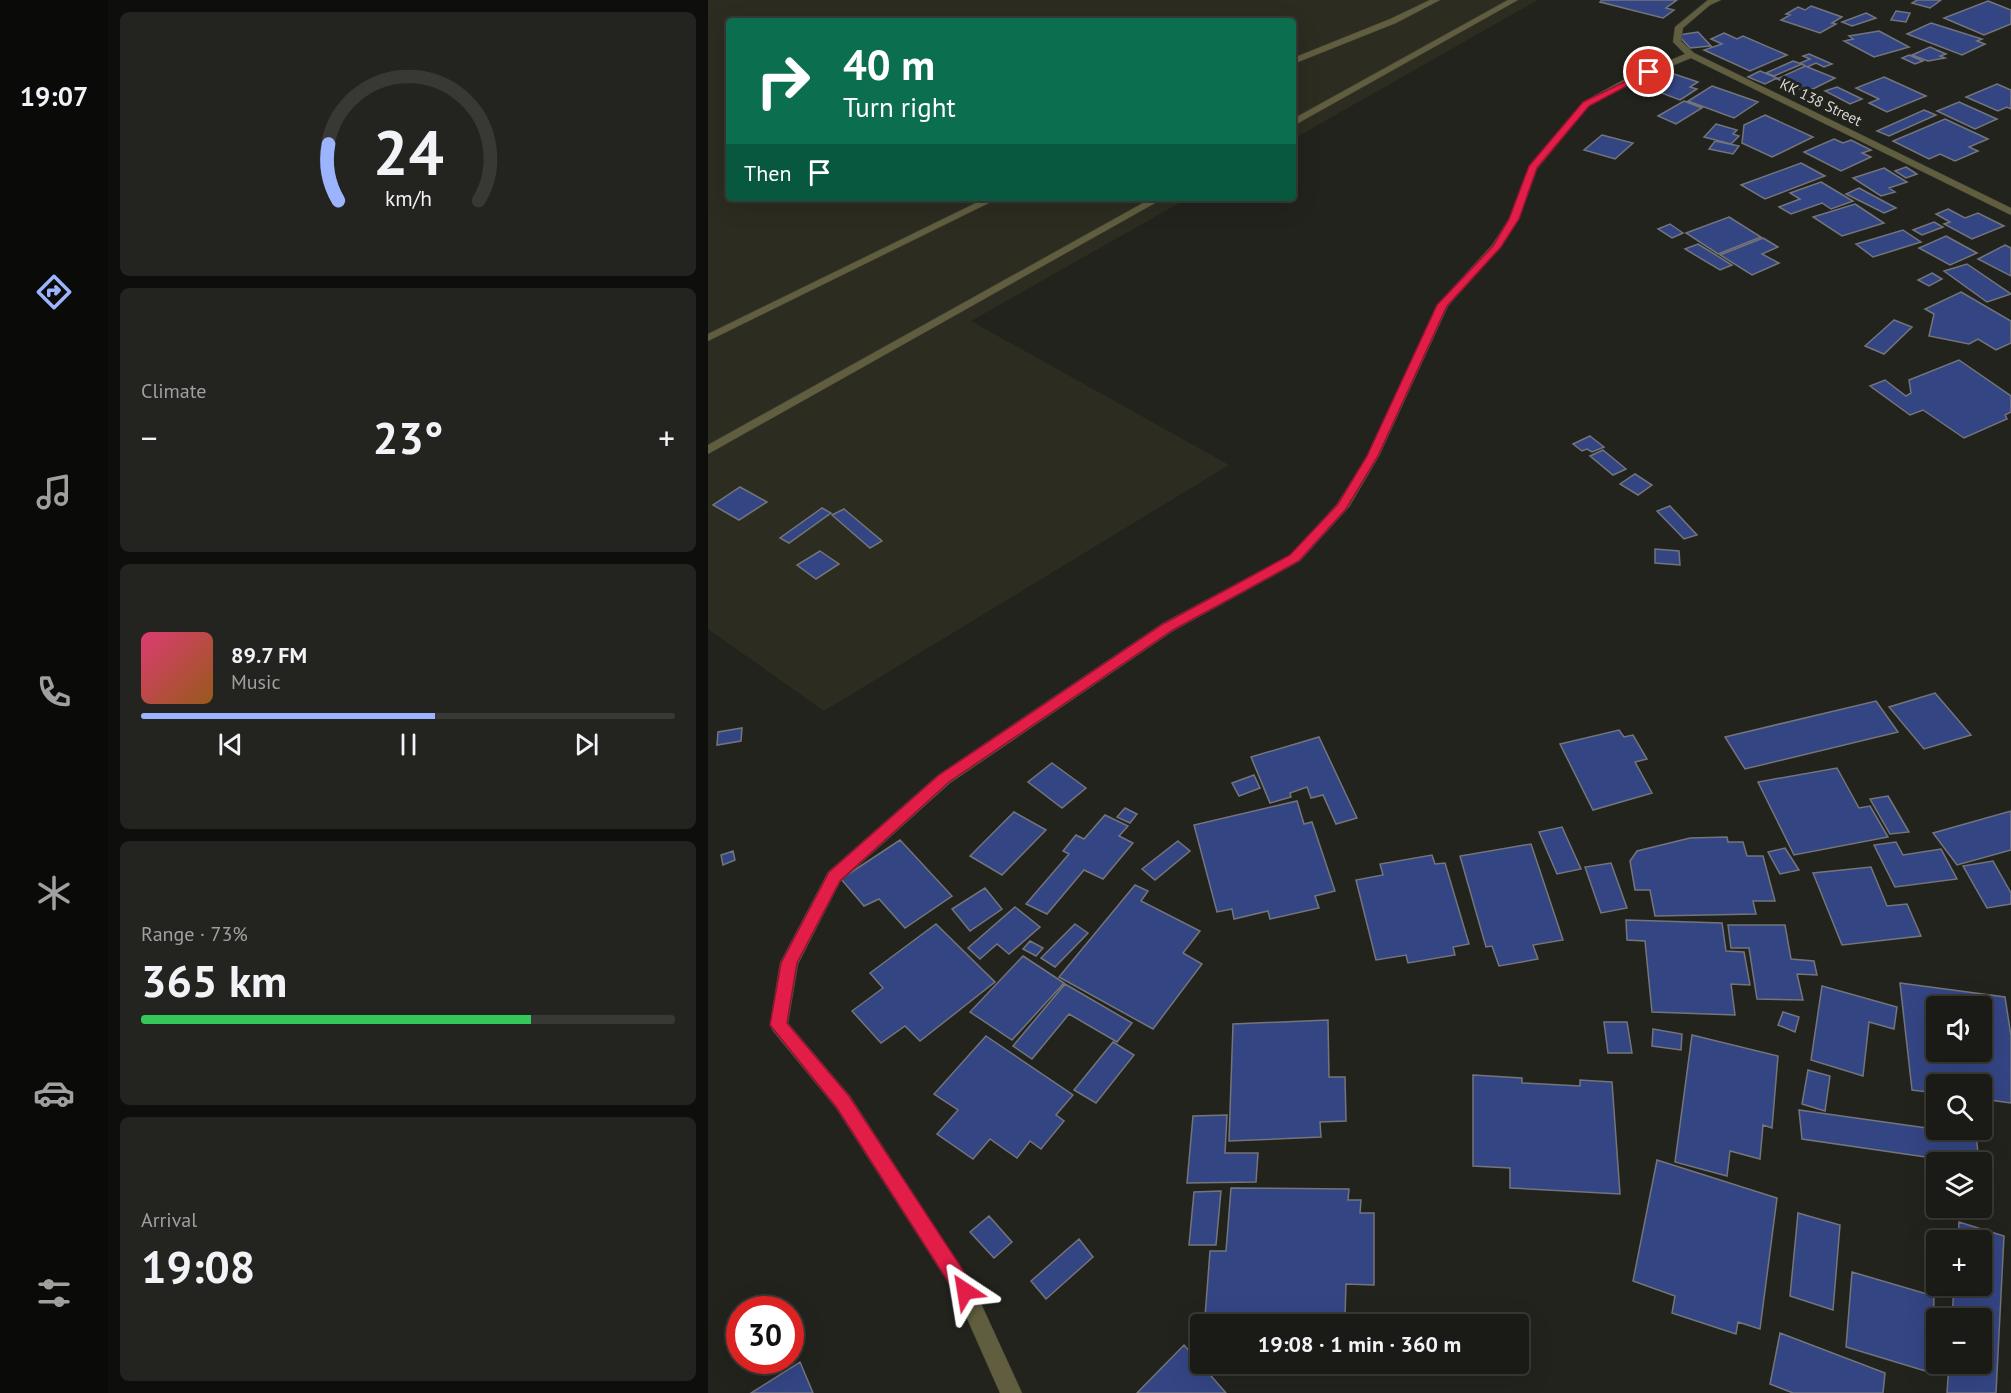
<!DOCTYPE html>
<meta charset="utf-8">
<style>
:root{--surface:#1a1a16;--page:#23231f;--text:#f1f3f6;--muted:#9fa1a1;--line:#383835;--accent:#9cb4fd}
body{margin:0;font-family:"PT Sans",sans-serif;background:var(--page);color:var(--text);height:100vh;display:flex;flex-direction:column;font-size:22px;white-space:nowrap}
*{box-sizing:border-box;margin:0}
p{font-size:20px;color:var(--muted)}
.icon{flex:none;width:33px;height:33px;fill:none;stroke:currentColor;stroke-width:2;stroke-linecap:round;stroke-linejoin:round}
.map{position:relative;flex:1;overflow:hidden}
.details{display:flex;flex-direction:column;gap:12px;padding:12px;background:#0e0e0c;width:600px}
.details>*{flex:none}
.guide{position:absolute;left:18px;top:18px;width:570px;height:183px;border-radius:6px;box-shadow:0 6px 24px #0002,0 0 0 2px var(--line);background:#0b6e4f;color:#fff;overflow:hidden}
.controls{position:absolute;left:1218px;top:996px;display:grid;gap:12px}
.controls a{display:grid;place-items:center;width:66px;height:66px;border-radius:6px;background:var(--surface);box-shadow:0 6px 24px #0002,0 0 0 2px var(--line);font-size:30px}
.speed{position:absolute;left:18px;top:1296px;display:flex;gap:12px;font-size:30px;font-weight:700;text-align:center}
.speed>*{display:grid;place-content:center;width:78px;height:78px;border-radius:50%;background:var(--surface);box-shadow:0 6px 24px #0002,0 0 0 2px var(--line);line-height:1}
.speed .limit{border:9px solid #d22;background:#fff;color:#111}
.pin{position:absolute;display:grid;place-items:center;width:51px;height:51px;color:#fff;margin:-26px;border:3px solid #fff;border-radius:50%;box-shadow:0 2px 6px #0007}
.me{position:absolute;width:66px;margin:-33px;rotate:327deg;stroke-linejoin:round;filter:drop-shadow(0 0 4px #0008)}
.turn{display:flex;align-items:center;gap:21px;height:126px;padding:0 18px;font-size:27px}
.turn .icon{width:78px;height:78px;stroke-width:2.5}
.turn b{display:block;font-size:42px;line-height:51px}
.then{display:flex;align-items:center;height:57px;padding:0 18px;background:#0003;gap:12px;font-size:22px}
.big{font-size:45px;font-weight:700;line-height:1.1}
.details .widget{flex:1;display:flex;flex-direction:column;justify-content:center;gap:9px;min-width:0;padding:0 21px;border-radius:9px;background:var(--page)}
.details .dial{align-items:center;gap:0}
.dial svg{height:156px;overflow:visible;fill:none;stroke:var(--line);stroke-width:7;stroke-linecap:round;text-anchor:middle}
.dial text{fill:var(--text);stroke:none}
.song{display:flex;align-items:center;gap:18px}
.cover{width:72px;height:72px;border-radius:9px;background:linear-gradient(135deg,hsl(340 70% 55%),hsl(30 70% 35%))}
.played{height:6px;border-radius:3px;background:linear-gradient(90deg,var(--accent) 55%,var(--line) 55%)}
.keys{display:flex;justify-content:space-around;direction:ltr}
.heat{display:flex;justify-content:space-between;align-items:center;font-size:33px;direction:ltr}
.charge{height:9px;border-radius:4px;background:linear-gradient(90deg,#34c759 73%,var(--line) 0)}
.trip{position:absolute;left:482px;top:1314px;width:339px;height:60px;border-radius:6px;background:var(--surface);box-shadow:0 6px 24px #0002,0 0 0 2px var(--line);font-weight:700;line-height:60px;text-align:center}
main{display:flex;flex:1;min-height:0}
.menu{display:flex;flex-direction:column;width:108px;justify-content:space-around;align-items:center;background:#0a0a09;color:var(--muted)}
.menu .icon{width:42px;height:42px}
.menu .selected{color:var(--accent)}
.menu b{font-size:27px;color:var(--text)}
.map>svg:first-child{display:block}
.built{fill:#2d2c21}
.building{fill:#344584;stroke:#73757a;stroke-width:1.5;fill-rule:evenodd}
.lines{fill:none;stroke-linecap:round;stroke-linejoin:round}
.lane-casing{stroke:#3d3d38;stroke-width:1}
.street-casing{stroke:#3d3d38;stroke-width:1}
.lane{fill:#605e3e;fill-rule:evenodd}
.street{fill:#605e3e;fill-rule:evenodd}
.route{fill:#e11d48;stroke:#92132f;stroke-width:1.5}
.labels{text-anchor:middle;dominant-baseline:central;stroke-width:6;stroke-linejoin:round;paint-order:stroke}
.far-street-label{font-size:15px;fill:#dbdbd8;stroke:#23231e}
</style>
<main>
<nav class="menu">
<b>19:07</b>
<svg class="icon selected" aria-label="directions" viewBox="0 0 24 24"><path d="M12 3l9 9-9 9-9-9zM9 14v-3h6M13 9l2 2-2 2"/></svg>
<svg class="icon" aria-label="music" viewBox="0 0 24 24"><path d="M9 18V5l10-2v13"/><circle cx="6" cy="18" r="3"/><circle cx="16" cy="16" r="3"/></svg>
<svg class="icon" aria-label="phone" viewBox="0 0 24 24"><path d="M5 4h4l2 5-3 2q2 4 5 5l2-3 5 2v4C11 20 4 13 5 4z"/></svg>
<svg class="icon" aria-label="climate" viewBox="0 0 24 24"><path d="M12 3v18M4 7l16 10M4 17L20 7"/></svg>
<svg class="icon" aria-label="car" viewBox="0 0 24 24"><path d="M5 17H2v-5l4-1 3-4h7l3 4 3 1v5h-3M9 17h6M6 11h13"/><circle cx="7" cy="17" r="2"/><circle cx="17" cy="17" r="2"/></svg>
<svg class="icon" aria-label="filters" viewBox="0 0 24 24"><path d="M4 7h16M4 17h16"/><circle cx="9" cy="7" r="2"/><circle cx="15" cy="17" r="2"/></svg>
</nav>
<section class="details">
<div class="widget dial"><svg viewBox="0 0 100 80">
<path d="M14 69A42 42 0 1 1 86 69"/>
<path d="M14 69A42 42 0 0 1 9 40" stroke="#9cb4fd"/>
<text x="50" y="56" font-size="32" font-weight="700">24</text>
<text x="50" y="72" font-size="11">km/h</text>
</svg></div>
<div class="widget"><p>Climate</p>
<div class="heat"><a>−</a><b class="big">23°</b><a>+</a></div>
</div>
<div class="widget">
<div class="song"><i class="cover"></i><div><b>89.7 FM</b><p>Music</p></div></div>
<div class="played"></div>
<div class="keys"><svg class="icon" aria-label="previous" viewBox="0 0 24 24"><path d="M18 5L8 12l10 7zM5 5v14"/></svg><svg class="icon" aria-label="pause" viewBox="0 0 24 24"><path d="M8 5v14M16 5v14"/></svg><svg class="icon" aria-label="next" viewBox="0 0 24 24"><path d="M6 5l10 7-10 7zM19 5v14"/></svg></div>
</div>
<div class="widget"><p>Range · 73%</p><b class="big">365 km</b><div class="charge"></div></div>
<div class="widget"><p>Arrival</p><b class="big">19:08</b></div>
</section>
<div class="map">
<svg width="1303" height="1393" viewBox="0 0 1303 1393">
<rect width="100%" height="100%" fill="#23231e"/>
<path class="built" d="M0,0h830l-245,139v-118h-564v177h459l-217,123 258,144 -405,246 -116,-82z"/>
<path class="building" d="M894,0h75l-11,8 8,2 -11,8 -63,-16z
M1209,0h24l-11,8 -18,-5z
M1280,1l23,9v14l-27,11 -40,-17z
M1103,6l31,11 -10,6 4,1 -16,9 -39,-13 9,-5 -4,-1 12,-7 7,3z
M1188,11l14,2 -4,9 -15,-2z
M1158,13l10,5 -24,8 -10,-4z
M1223,23l51,16 -5,2 8,3 -23,11 -55,-21z
M1171,31l30,16 -35,10 -30,-16 9,-2 -4,-3z
M990,32l13,14 -21,2 -12,-13z
M1016,33l13,6 6,-3 44,19 -37,16 -46,-21 18,-6 -11,-5z
M1222,47l16,7 -6,2 5,2 -17,3 -16,-6z
M1101,54l23,10 -8,3 -8,-4 -9,4 -7,-4 10,-4 -7,-3z
M1201,55l14,6 -8,3 -13,-6z
M1085,61l9,3 -28,12 -8,-3z
M1097,66l30,12 -28,14 -30,-13z
M1052,71l17,7 -12,6 -17,-7z
M963,73l27,9 -8,5 7,2 -17,11 -34,-13z
M1176,77l42,19 -39,16 -18,-9 10,-4 -23,-11z
M1289,84l14,6v19l-4,-2 -9,4 -32,-14z
M1004,86l46,16 -24,16 -46,-17z
M1129,87l25,12 -12,5 -25,-13z
M976,101l18,7 -26,16 -18,-8z
M1251,102l38,17 -22,10 -38,-18z
M1216,110l12,5 -47,21 -12,-5z
M1057,115l48,22 -41,20 -30,-14 2,-18z
M1237,119l43,20 -19,8 9,4 -23,10 -15,-7 -11,5 -36,-18z
M1008,124l21,6 -4,4 6,2 -8,8 -27,-7z
M894,135l31,8 -18,16 -31,-9z
M1126,139l9,4 8,-3 20,10 -9,3 9,4 -30,14 -37,-19z
M1007,141l24,5 -6,8 -24,-5z
M1093,163l24,13 -60,23 -24,-14z
M1198,167l11,7 -11,4 -11,-7z
M1176,168l23,14 -18,6 6,4 -14,4 -28,-18z
M1113,182l32,19 -22,8 -9,-6 -31,11 -12,-7 21,-8 -10,-6z
M1151,188l37,20 -12,5 -38,-19z
M1147,204l29,19 -42,13 -29,-19z
M1240,209l17,9 13,-5 26,13 -32,13 -28,-15 6,-2 -14,-8z
M1021,217l32,20 -43,17 -32,-21z
M1226,222l9,5 -21,8 -9,-5z
M962,224l13,9 -11,5 -14,-9z
M1195,230l18,12 -48,15 -17,-13z
M1238,236l31,17 -27,12 -31,-17z
M1055,238l15,9 -16,7 17,9 -27,12 -32,-20z
M990,244l34,21 -12,5 -35,-21z
M1297,245l6,3v28l-33,-17z
M1259,264l44,30 -24,8 -43,-31z
M1224,273l10,6 -13,7 -11,-6z
M1253,292l50,29v22l-15,7 -18,-11 -9,5 -40,-8 5,-22 -9,-5z
M1186,320l18,7 -28,27 -19,-8z
M1251,360l52,36v16l-6,3 2,4 -43,19 -41,-28 -13,5 -40,-29 15,-6 21,16 5,-3 -2,-13z
M882,436l14,11 -12,5 -5,-3 -5,2 -9,-7z
M895,450l23,19 -13,6 -23,-19z
M927,474l17,11 -14,10 -18,-11z
M32,487l27,15 -28,18 -26,-15z
M962,506l27,29 -13,4 -27,-28z
M114,508l9,5 -42,30 -9,-5z
M136,509l38,32 -12,7 -38,-33z
M947,549l24,2 1,14 -25,-2z
M112,551l19,13 -23,15 -19,-14z
M1227,693l36,42 -47,14 -35,-42z
M1168,701l22,31 -153,37 -20,-32z
M34,728l-1,13 -24,4 1,-13z
M911,730l5,7 9,-2 14,24 -12,3 17,31 -59,17 -33,-66z
M611,737l38,81 -21,6 -13,-29 -12,3 -4,-11 -17,6 1,4 -21,6 -19,-46z
M344,763l34,25 -24,20 -34,-26z
M1129,768l22,40 11,-2 18,31 -94,18 -36,-73z
M546,775l6,13 -21,8 -7,-13z
M1180,796l21,36 -19,2 -20,-35z
M589,801l7,23 8,-2 23,69 -20,5 4,12 -49,11 -2,-8 -34,8 -2,-10 -15,3 -23,-87z
M417,808l12,6 -7,9 -13,-6z
M1303,811v39l-54,15 -24,-32z
M306,812l32,18 -44,45 -32,-19z
M397,815l23,11 -9,10 14,7 -30,36 -19,-9 -37,44 -21,-10 43,-50 -6,-3 13,-16 8,4z
M854,827l19,42 -24,5 -18,-42z
M1019,837l1,5h15l4,14h16l12,45h-22l3,13 -101,2 -5,-26h-15l-5,-29 7,-10 53,-13z
M192,840l52,56 -47,32 -26,-29 -15,7 -23,-27z
M470,841l12,10 -35,29 -13,-11z
M1188,842l7,13 38,-6 16,30 -62,8 -21,-42z
M823,844l32,96 -30,5 5,14 -39,7 -7,-20 -6,1 -26,-91z
M1077,848l14,22 -19,4 -12,-22z
M25,851l2,9 -12,5 -2,-10z
M724,855l3,9 10,-1 24,81 -16,3 2,8 -47,8 -2,-8 -30,5 -20,-80 27,-5 -3,-11z
M1285,861l18,32v11l-24,4 -24,-42z
M903,863l16,45 -26,5 -16,-46z
M1163,867l16,39 20,-2 14,32 -79,9 -29,-72z
M427,885l13,6 -7,10 59,30 -17,22 19,11 -49,65 -94,-52z
M277,888l17,21 -32,22 -18,-22z
M307,907l25,20 -31,27 -12,-10 -17,15 -12,-11z
M918,920l96,3 4,28 18,1 6,33 -19,-1 4,31 -83,-3 -7,-71 -18,-1z
M228,924l59,58 -75,59 -15,-15 -24,17 -29,-32 31,-23 -13,-15z
M367,924l13,9 -33,34 -14,-9z
M1020,925h57l6,34 23,2 3,14 -20,-1 6,26 -46,-1 -8,-51h-18z
M322,941l13,7 -7,8 -13,-7z
M315,956l41,27 -52,57 -42,-28z
M1192,983l105,14 6,39v67l-29,-4v-15h-46v9l-24,-3zM1228,1006h46v46h-46z
M357,984l67,39 -15,19 -48,-28 -37,45 -19,-13z
M1114,986l75,21 -3,22 -25,-7 -6,54 -52,-16z
M1075,1012l16,5 -4,15 -17,-7z
M620,1020l1,57h16l1,44 -26,1 1,15 -92,4 4,-117z
M896,1022h23l5,31h-24z
M945,1029l29,5 -1,16 -29,-4z
M984,1035l86,21 -6,72 -9,-3 -3,34 -30,-8 -3,25 -52,-14z
M278,1036l87,59 -17,20 8,6 -23,28 -11,-8 -13,17 -27,-19 -17,20 -36,-25 21,-24 -24,-16z
M405,1042l21,13 -38,48 -22,-13z
M1100,1070l22,6 -5,35 -23,-7z
M765,1075l49,3v5l58,3v-6l32,2 8,112 -110,-6v-20l-37,-2z
M1091,1110l177,25 3,27h-19l-158,-23z
M519,1115l-2,38h33l-2,29 -69,1 6,-67z
M949,1160l120,38 -17,131 -22,-7 -2,12 -64,-21 3,-17 -42,-15z
M523,1188l118,1 -1,11h13l-1,13h14v72l-28,-1 -1,33h-140l5,-66h16z
M513,1191l-5,54h-27l5,-53z
M1090,1213l42,12 -7,85 -43,-14z
M281,1216l23,26 -18,16 -24,-26z
M1251,1222l45,14 -8,157h-49l2,-29h33v-46h-30l2,-32h28v-46h-24z
M371,1239l14,18 -47,42 -15,-18z
M1144,1272l82,24 -2,77 -86,-26z
M1072,1333l105,40 -2,20h-90l-23,-9z
M476,1345l42,48h-89z
M92,1362l13,31h-62z"/>
<g class="lines">
<defs>
<path id="lane" d="M722,0h10l-44,23 -103,41v-6l97,-39z
M800,0h10l-225,126v-7z
M278,198h13l-291,143v-7z
M444,198h12l-456,256v-9z"/>
<path id="street" d="M1000,0h13l-11,5 -27,23 -2,13 13,12 317,155v7l-320,-157 -60,25 -42,23 -52,63 -18,50 -18,28 -53,59 -69,150 -30,51 -49,54 -127,70 -223,152 -110,99 -42,82 -10,59 62,73 122,188 50,109h-22l-42,-95 -122,-190 -63,-77 -3,-6 10,-62 48,-91 110,-97 225,-152 127,-68 47,-51 30,-48 70,-151 55,-60 17,-26 20,-53 54,-64 42,-23 60,-25 -12,-12 2,-15z"/>
</defs>
<use href="#lane" class="lane-casing"/>
<use href="#street" class="street-casing"/>
<use href="#lane" class="lane"/>
<use href="#street" class="street"/>
</g>
<path class="route" d="M939,71l6,1 -64,34 -52,62 -18,51 -18,28 -54,59 -69,150 -32,53 -47,52 -126,69 -224,152 -109,99 -43,82 -10,60 62,73 123,188 2,7 -2,6 -7,3 -7,-3 -121,-189 -67,-83 11,-62 48,-91 110,-97 224,-151 127,-69 48,-51 29,-48 70,-151 56,-59 16,-27 20,-53 54,-64z"/>
<g class="labels">
<g class="far-street-label">
<text transform="translate(1113 102) rotate(26)">KK 138 Street</text>
</g>
</g>
</svg>
<div class="controls">
<a><svg class="icon" aria-label="sound" viewBox="0 0 24 24"><path d="M4 9h4l5-4v14l-5-4H4zM17 9q2 3 0 6"/></svg></a>
<a><svg class="icon" aria-label="search" viewBox="0 0 24 24"><circle cx="10" cy="10" r="6"/><path d="M15 15l6 6"/></svg></a>
<a><svg class="icon" aria-label="layers" viewBox="0 0 24 24"><path d="M12 4l9 5-9 5-9-5zM3 14l9 5 9-5"/></svg></a>
<a>+</a>
<a>−</a>
</div>
<div class="speed"><div class="limit">30</div></div>
<div class="pin" style="left:941px;top:72px;background:#d93025"><svg class="icon" aria-label="arrive" viewBox="0 0 24 24"><path d="M6 21V4h12l-3 4 3 4H6"/></svg></div>
<svg class="me" style="left:257px;top:1291px" viewBox="-20 -20 40 40"><path d="M0-17L14 15 0 8-14 15z" fill="#e11d48" stroke="#fff" stroke-width="4"/></svg>
<div class="trip">19:08 · 1 min · 360 m</div>
<div class="guide">
<div class="turn"><svg class="icon" aria-label="right" viewBox="0 0 24 24"><path d="M7 20v-9h11M14 6l5 5-5 5"/></svg><div><b>40 m</b>Turn right</div></div>
<div class="then">Then<svg class="icon" aria-label="arrive" viewBox="0 0 24 24"><path d="M6 21V4h12l-3 4 3 4H6"/></svg></div>
</div>
</div>
</main>
